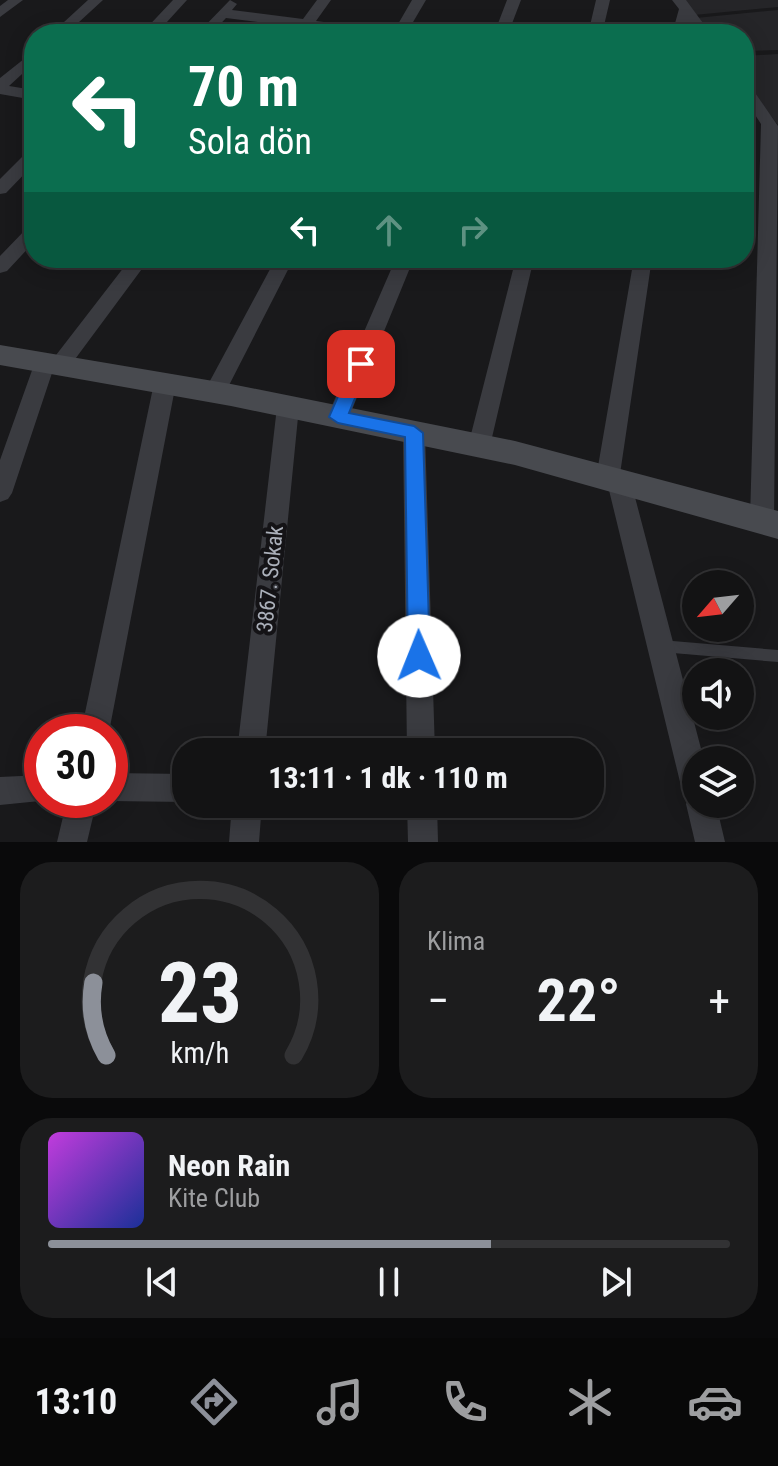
<!DOCTYPE html>
<html lang="tr">
<meta charset="utf-8">
<style>
:root{--surface:#131314;--page:#1c1c1d;--text:#f1f3f6;--muted:#9d9ea0;--line:#323234;--accent:#8c9099}
body{margin:0;font-family:"Roboto Condensed",sans-serif;background:var(--page);color:var(--text);height:100vh;display:flex;flex-direction:column;font-size:30px;white-space:nowrap}
*{box-sizing:border-box;margin:0}
p{font-size:26px;color:var(--muted)}
.icon{flex:none;width:44px;height:44px;fill:none;stroke:currentColor;stroke-width:2;stroke-linecap:round;stroke-linejoin:round}
.map{position:relative;height:842px;overflow:hidden}
.panel{display:flex;flex-direction:column;gap:20px;padding:20px;background:#0a0a0b;flex:1}
.panel>*{flex:none}
.banner{position:absolute;left:24px;top:24px;width:730px;height:244px;border-radius:32px;box-shadow:0 4px 20px #0003,0 0 0 2px var(--line);background:#0b6e4f;color:#fff;overflow:hidden}
.needle{width:52px;rotate:242deg}
.controls{position:absolute;left:682px;top:570px;display:grid;gap:16px}
.controls a{display:grid;place-items:center;width:72px;height:72px;border-radius:50%;background:var(--surface);box-shadow:0 4px 20px #0003,0 0 0 2px var(--line);font-size:40px}
.speed{position:absolute;left:24px;top:714px;display:flex;gap:16px;font-size:40px;font-weight:700;text-align:center}
.speed>*{display:grid;place-content:center;width:104px;height:104px;border-radius:50%;background:var(--surface);box-shadow:0 4px 20px #0003,0 0 0 2px var(--line);line-height:1}
.speed .limit{border:12px solid #d22;background:#fff;color:#111}
.pin{position:absolute;display:grid;place-items:center;width:68px;height:68px;color:#fff;margin:-34px;border-radius:16px;box-shadow:0 4px 12px #0006}
.me{position:absolute;width:88px;margin:-44px;rotate:359deg;stroke-linejoin:round;filter:drop-shadow(0 0 6px #0008)}
.turn{display:flex;align-items:center;gap:28px;height:168px;padding:0 32px;font-size:36px}
.turn .icon{width:104px;height:104px;stroke-width:2.5}
.turn b{display:block;font-size:56px;line-height:68px}
.lanes{display:flex;align-items:center;height:76px;padding:0 32px;background:#0003;justify-content:center;gap:40px;direction:ltr}
.lanes .off{opacity:.35}
.big{font-size:60px;font-weight:700;line-height:1.1}
.panel .card{flex:1;display:flex;flex-direction:column;justify-content:center;gap:12px;min-width:0;padding:0 28px;border-radius:32px;background:var(--page)}
.panel .dial{align-items:center;gap:0}
.dial svg{height:208px;overflow:visible;fill:none;stroke:var(--line);stroke-width:7;stroke-linecap:round;text-anchor:middle}
.dial text{fill:var(--text);stroke:none}
.song{display:flex;align-items:center;gap:24px}
.cover{width:96px;height:96px;border-radius:12px;background:linear-gradient(135deg,hsl(290 70% 55%),hsl(230 70% 35%))}
.played{height:8px;border-radius:4px;background:linear-gradient(90deg,var(--accent) 65%,var(--line) 65%)}
.keys{display:flex;justify-content:space-around;direction:ltr}
.heat{display:flex;justify-content:space-between;align-items:center;font-size:44px;direction:ltr}
.panel .tiles{flex:1;display:grid;gap:20px;grid-template-columns:1fr 1fr}
.card:last-child{grid-column:span 2}
.trip{position:absolute;left:172px;top:738px;width:432px;height:80px;border-radius:32px;background:var(--surface);box-shadow:0 4px 20px #0003,0 0 0 2px var(--line);font-weight:700;line-height:80px;text-align:center}
.tab-bar{display:flex;height:128px;justify-content:space-around;align-items:center;background:#080808;color:var(--muted)}
.tab-bar .icon{width:56px;height:56px}
.tab-bar .selected{color:var(--accent)}
.tab-bar b{font-size:36px;color:var(--text)}
.map>svg:first-child{display:block}
.built{fill:#252528}
.lines{fill:none;stroke-linecap:round;stroke-linejoin:round}
.lane{fill:#3a3b40;fill-rule:evenodd}
.street{fill:#3a3b40;fill-rule:evenodd}
.secondary{fill:#484a4f;fill-rule:evenodd}
.route{fill:#1a73e8;stroke:#114b97;stroke-width:2}
.labels{text-anchor:middle;dominant-baseline:central;stroke-width:8;stroke-linejoin:round;paint-order:stroke}
.street-label{font-size:22px;fill:#abb0ba;stroke:#141316}
</style>
<div class="map">
<svg width="778" height="842" viewBox="0 0 778 842">
<rect width="100%" height="100%" fill="#19191b"/>
<path class="built" d="M684,0h94v7l-84,8z
M778,10v40l-34,1v-17h-34l-14,-16z
M778,54v71l-34,-44v-25z"/>
<g class="lines">
<path class="lane" d="M661,640l117,10v12l-117,-10 -5,-2 -2,-4 2,-4z"/>
<path class="street" d="M8,0h15l-23,17v-11z
M88,0h15l-37,34h-15z
M173,0h14l-31,34h-15z
M230,0l7,4 -5,6 71,9 14,-19h14l-15,21 78,10 18,-31h14l-20,34h-49l-47,-6 -4,6h-10l1,-7 -71,-9 -15,16h-14z
M507,0h14l-13,34h-14z
M596,0h14l-8,34h-14z
M672,0h14l25,34h-14l-8,-11 -3,11h-14l7,-25z
M34,51v12l-25,23 25,4v10l-34,-6v-16z
M744,82l5,2 29,42 -4,394 -3,7h-18l-3,-7 11,-396 -17,-26z
M34,149v15l-28,29 -6,1v-15l28,-28z
M34,226v16l-27,29 -7,2v-17l28,-29z
M131,258h19l-83,112h-14l-41,123 -4,6 -8,3v-42l35,-98 10,-7 8,4z
M276,258h18l-71,139h-16l-3,-5z
M396,258h18l-65,159 -11,8 -8,-3 -3,-5z
M516,258h18l-44,188 -11,8 -11,-8z
M634,258h18l-32,216 11,8 73,278h-8v44h20l9,38h-30l-9,-38 3,-7 -8,-11 -73,-300 -8,-2 -4,-6z
M165,376l11,7 -67,349h-28l73,-349z
M288,399l11,8 -34,345h-28l40,-345z
M414,425l11,8 10,319h-28l-4,-319z
M110,773l76,1v28l-76,-1 -3,-1z
M42,775v25h8l-50,5v-28z
M67,800h30l-10,42h-30z
M232,804h30l-3,38h-30z
M407,804h30l1,38h-30z"/>
<path class="secondary" d="M0,345l231,39 284,57 263,70v28l-263,-74 -284,-59 -231,-41z"/>
</g>
<path class="route" d="M361,358l8,6 -20,49 65,13 9,7 7,223 -3,7 -8,3 -8,-3 -3,-7 -3,-219 -67,-14 -9,-6 23,-53z"/>
<g class="labels">
<g class="street-label">
<text transform="translate(270 579) rotate(-84)">3867. Sokak</text>
</g>
</g>
</svg>
<div class="controls">
<a><svg class="needle" viewBox="-14 -14 28 28"><path d="M0-13l5 13h-10z" fill="#e53935"/><path d="M0 13l5-13h-10z" fill="#9d9ea0"/></svg></a>
<a><svg class="icon" aria-label="sound" viewBox="0 0 24 24"><path d="M4 9h4l5-4v14l-5-4H4zM17 9q2 3 0 6"/></svg></a>
<a><svg class="icon" aria-label="layers" viewBox="0 0 24 24"><path d="M12 4l9 5-9 5-9-5zM3 14l9 5 9-5"/></svg></a>
</div>
<div class="speed"><div class="limit">30</div></div>
<div class="pin" style="left:361px;top:364px;background:#d93025"><svg class="icon" aria-label="arrive" viewBox="0 0 24 24"><path d="M6 21V4h12l-3 4 3 4H6"/></svg></div>
<svg class="me" style="left:419px;top:656px" viewBox="-20 -20 40 40"><circle r="19" fill="#fff"/><path d="M0-13L10 11 0 6-10 11z" fill="#1a73e8"/></svg>
<div class="trip">13:11 · 1 dk · 110 m</div>
<div class="banner">
<div class="turn"><svg class="icon" aria-label="left" viewBox="0 0 24 24"><path d="M17 20v-9H6M10 6l-5 5 5 5"/></svg><div><b>70 m</b>Sola dön</div></div>
<div class="lanes"><svg class="icon" aria-label="left" viewBox="0 0 24 24"><path d="M17 20v-9H6M10 6l-5 5 5 5"/></svg><svg class="icon off" aria-label="ahead" viewBox="0 0 24 24"><path d="M12 20V5M6 11l6-6 6 6"/></svg><svg class="icon off" aria-label="right" viewBox="0 0 24 24"><path d="M7 20v-9h11M14 6l5 5-5 5"/></svg></div>
</div>
</div>
<section class="panel">
<div class="tiles">
<div class="card dial"><svg viewBox="0 0 100 80">
<path d="M14 69A42 42 0 1 1 86 69"/>
<path d="M14 69A42 42 0 0 1 9 41" stroke="#8c9099"/>
<text x="50" y="56" font-size="32" font-weight="700">23</text>
<text x="50" y="72" font-size="11">km/h</text>
</svg></div>
<div class="card"><p>Klima</p>
<div class="heat"><a>−</a><b class="big">22°</b><a>+</a></div>
</div>
<div class="card">
<div class="song"><i class="cover"></i><div><b>Neon Rain</b><p>Kite Club</p></div></div>
<div class="played"></div>
<div class="keys"><svg class="icon" aria-label="previous" viewBox="0 0 24 24"><path d="M18 5L8 12l10 7zM5 5v14"/></svg><svg class="icon" aria-label="pause" viewBox="0 0 24 24"><path d="M8 5v14M16 5v14"/></svg><svg class="icon" aria-label="next" viewBox="0 0 24 24"><path d="M6 5l10 7-10 7zM19 5v14"/></svg></div>
</div>
</div>
</section>
<nav class="tab-bar">
<b>13:10</b>
<svg class="icon selected" aria-label="directions" viewBox="0 0 24 24"><path d="M12 3l9 9-9 9-9-9zM9 14v-3h6M13 9l2 2-2 2"/></svg>
<svg class="icon" aria-label="music" viewBox="0 0 24 24"><path d="M9 18V5l10-2v13"/><circle cx="6" cy="18" r="3"/><circle cx="16" cy="16" r="3"/></svg>
<svg class="icon" aria-label="phone" viewBox="0 0 24 24"><path d="M5 4h4l2 5-3 2q2 4 5 5l2-3 5 2v4C11 20 4 13 5 4z"/></svg>
<svg class="icon" aria-label="climate" viewBox="0 0 24 24"><path d="M12 3v18M4 7l16 10M4 17L20 7"/></svg>
<svg class="icon" aria-label="car" viewBox="0 0 24 24"><path d="M5 17H2v-5l4-1 3-4h7l3 4 3 1v5h-3M9 17h6M6 11h13"/><circle cx="7" cy="17" r="2"/><circle cx="17" cy="17" r="2"/></svg>
</nav>
